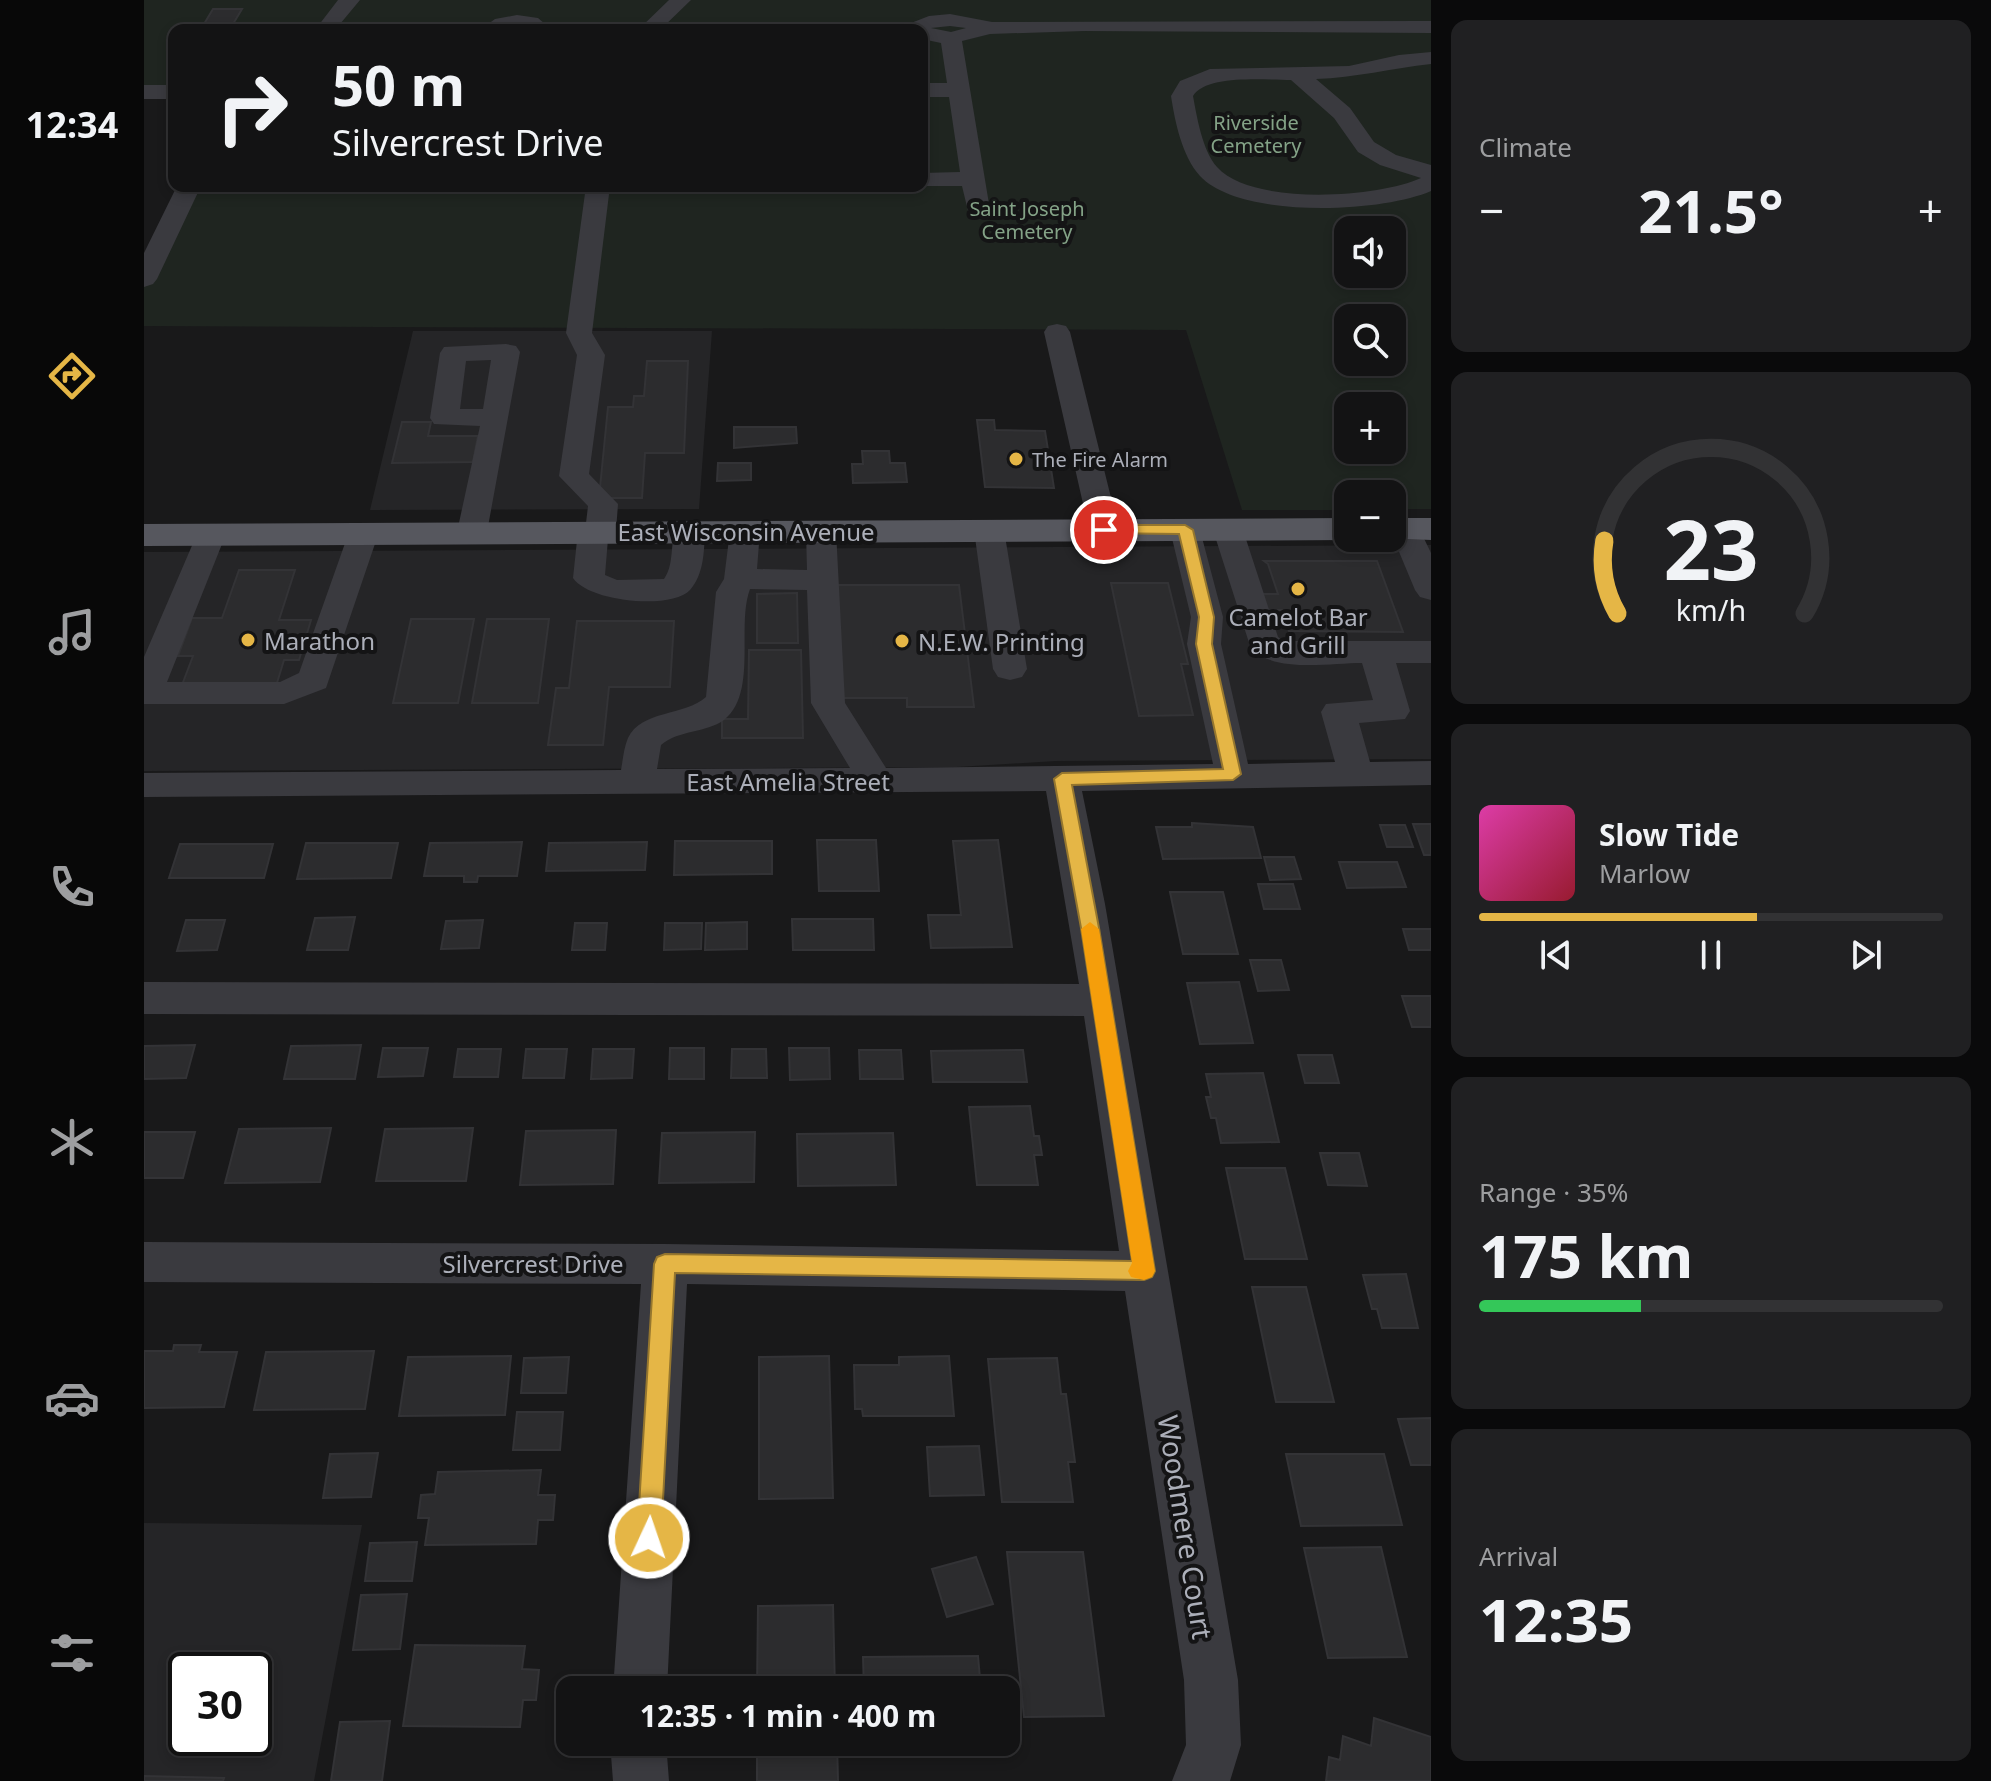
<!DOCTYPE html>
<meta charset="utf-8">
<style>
:root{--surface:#131314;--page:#202022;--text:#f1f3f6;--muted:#9d9ea0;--line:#323234;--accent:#e5b646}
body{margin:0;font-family:"Noto Sans",sans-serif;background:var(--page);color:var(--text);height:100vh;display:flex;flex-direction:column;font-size:30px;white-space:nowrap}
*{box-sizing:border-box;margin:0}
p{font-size:26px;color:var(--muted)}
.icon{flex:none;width:44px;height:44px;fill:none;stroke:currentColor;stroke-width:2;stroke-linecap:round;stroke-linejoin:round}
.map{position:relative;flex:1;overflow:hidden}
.drawer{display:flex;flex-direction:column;gap:20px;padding:20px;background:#0a0a0b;width:560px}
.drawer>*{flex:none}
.banner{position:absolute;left:24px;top:24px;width:760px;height:168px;border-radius:16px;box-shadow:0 4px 12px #0003,0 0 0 2px var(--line);background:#131314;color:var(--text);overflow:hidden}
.buttons{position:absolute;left:1190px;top:216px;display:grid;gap:16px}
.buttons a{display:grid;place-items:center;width:72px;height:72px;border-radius:16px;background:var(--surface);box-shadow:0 4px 12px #0003,0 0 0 2px var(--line);font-size:40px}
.speed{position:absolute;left:24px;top:1652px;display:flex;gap:16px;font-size:40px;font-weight:700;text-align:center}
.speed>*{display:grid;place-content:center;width:104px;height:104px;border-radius:50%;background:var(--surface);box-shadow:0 4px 12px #0003,0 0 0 2px var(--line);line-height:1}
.speed .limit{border:4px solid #111;border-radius:12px;background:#fff;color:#111}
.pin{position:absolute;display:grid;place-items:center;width:68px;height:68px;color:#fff;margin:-34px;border:4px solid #fff;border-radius:50%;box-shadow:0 2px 8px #0007}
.me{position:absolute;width:88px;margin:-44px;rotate:3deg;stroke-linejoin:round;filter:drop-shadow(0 0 6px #0008)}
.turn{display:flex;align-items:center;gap:28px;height:168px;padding:0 32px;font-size:36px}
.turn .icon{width:104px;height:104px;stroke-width:2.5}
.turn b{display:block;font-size:56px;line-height:68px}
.big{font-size:60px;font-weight:700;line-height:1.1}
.drawer .widget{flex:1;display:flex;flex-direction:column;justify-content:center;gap:12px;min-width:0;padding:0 28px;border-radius:16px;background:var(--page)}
.drawer .dial{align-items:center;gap:0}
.dial svg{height:208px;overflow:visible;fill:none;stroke:var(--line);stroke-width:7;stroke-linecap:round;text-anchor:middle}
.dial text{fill:var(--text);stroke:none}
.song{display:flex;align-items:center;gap:24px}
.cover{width:96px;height:96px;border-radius:12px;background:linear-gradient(135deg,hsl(320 70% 55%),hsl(350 70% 35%))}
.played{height:8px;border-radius:4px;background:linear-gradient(90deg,var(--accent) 60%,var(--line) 60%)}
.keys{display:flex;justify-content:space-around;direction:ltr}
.heat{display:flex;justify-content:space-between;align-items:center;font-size:44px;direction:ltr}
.charge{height:12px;border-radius:6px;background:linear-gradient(90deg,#34c759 35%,var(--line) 0)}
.trip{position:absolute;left:412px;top:1676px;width:464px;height:80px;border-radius:16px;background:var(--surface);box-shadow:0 4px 12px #0003,0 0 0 2px var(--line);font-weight:700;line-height:80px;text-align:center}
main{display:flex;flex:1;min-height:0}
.tabs{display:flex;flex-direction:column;width:144px;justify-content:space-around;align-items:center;background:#080808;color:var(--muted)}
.tabs .icon{width:56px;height:56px}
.tabs .active{color:var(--accent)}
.tabs b{font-size:36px;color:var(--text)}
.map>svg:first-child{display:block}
.built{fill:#252527;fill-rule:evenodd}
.green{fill:#1f2520;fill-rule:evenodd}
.building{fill:#2c2c2e;stroke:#333336;stroke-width:2}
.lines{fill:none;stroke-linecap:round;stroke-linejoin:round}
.minor{fill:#3a3a3f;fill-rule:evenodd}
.major{fill:#56575e;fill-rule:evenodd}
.route{fill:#e5b646;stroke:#95762e;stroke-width:2}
.slow{fill:#f59e0b}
.poi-dot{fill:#e5b646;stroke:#141415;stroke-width:3}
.labels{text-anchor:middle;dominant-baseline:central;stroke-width:8;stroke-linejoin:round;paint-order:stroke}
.far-park-label{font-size:20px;fill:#84a387;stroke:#141415}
.far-poi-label{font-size:20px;fill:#acafb9;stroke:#141415;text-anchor:start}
.street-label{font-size:24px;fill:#acafb9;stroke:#141415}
.poi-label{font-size:24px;fill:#acafb9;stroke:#141415;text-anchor:start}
.near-street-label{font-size:28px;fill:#acafb9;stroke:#141415}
</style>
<main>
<nav class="tabs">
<b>12:34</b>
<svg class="icon active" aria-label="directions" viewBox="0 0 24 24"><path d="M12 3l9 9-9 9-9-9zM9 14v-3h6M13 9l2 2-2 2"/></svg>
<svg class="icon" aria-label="music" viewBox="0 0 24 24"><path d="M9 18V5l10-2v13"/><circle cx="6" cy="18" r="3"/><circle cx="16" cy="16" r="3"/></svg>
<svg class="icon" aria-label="phone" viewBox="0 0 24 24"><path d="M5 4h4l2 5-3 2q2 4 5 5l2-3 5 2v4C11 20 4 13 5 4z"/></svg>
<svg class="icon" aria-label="climate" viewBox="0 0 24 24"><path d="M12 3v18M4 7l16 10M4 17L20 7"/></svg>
<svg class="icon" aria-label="car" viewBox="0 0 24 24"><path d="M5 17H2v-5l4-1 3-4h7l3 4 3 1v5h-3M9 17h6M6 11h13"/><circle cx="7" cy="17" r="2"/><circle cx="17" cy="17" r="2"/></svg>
<svg class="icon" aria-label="filters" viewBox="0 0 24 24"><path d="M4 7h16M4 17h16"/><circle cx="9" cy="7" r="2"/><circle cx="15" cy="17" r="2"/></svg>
</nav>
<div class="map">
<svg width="1287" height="1781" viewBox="0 0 1287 1781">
<rect width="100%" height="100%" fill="#19191a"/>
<path class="built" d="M269,331h299l-13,178 -329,1z
M1287,545v214l-375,2 -99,6 -813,4v-219z
M0,1523l218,2 -48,256h-170zM42,1670h68v68h-68z"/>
<path class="green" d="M0,0h1287v509h-39v-15h-44v16h-106l-56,-180 -1042,-4v-47l45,-93h733v-156h-748v58h-30zM1204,230h44v44h-44zM1204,318h44v44h-44zM1204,406h44v44h-44z"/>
<path class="building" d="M69,9h29l-9,15h-29z
M503,361h41l-4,92h-39l-3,45h-43l9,-91h25l1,-11h10z
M833,420h17l1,10 50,1 9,57 -69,-1z
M258,422h29l-3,14h50l-5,26 -81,1z
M590,427h62l1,16 -63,5z
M718,451h27l1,12h15l2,19 -54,1 -1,-19h11z
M574,463h33v17l-34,1z
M1120,561h113l26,71 -114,-1 -7,-21h-15l-5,-16h16l-10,-30z
M95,570h56l-16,50h32l-12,40h-15l-8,26 -94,-1 11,-29h-15l14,-38h30z
M967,583h57l20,81h-7l12,51 -54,1z
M692,585h123l15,122h-67v-9h-67z
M653,593l1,50h-41v-49z
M267,619h63l-16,84h-65z
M343,619h62l-11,84h-66z
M433,621h97l-4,66h-61l-6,58h-55l8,-57h13z
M605,650h52l2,88h-81v-19h26z
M1048,823l61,4 8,31 -98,1 -7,-32h36z
M1269,824h18v31h-7z
M1236,825h25l8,22h-26z
M673,840h59l3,51h-60z
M854,840l14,107 -81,1 -3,-33h33l-8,-74z
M531,841h97v33l-98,1z
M378,842l-5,34h-39l-1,6h-13v-6h-40l6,-33z
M503,842l-2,28 -99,1 3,-28z
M162,843h92l-7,35 -94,1z
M36,844h93l-9,34h-95z
M1120,857h30l7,22 -31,1z
M1195,862h58l9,25 -59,1z
M1114,884h35l7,25h-36z
M1026,892h53l15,62h-55z
M211,917l-7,33h-41l8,-32z
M648,919h81l1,31h-81z
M42,920h39l-8,30 -40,1z
M339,920l-4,28 -38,1 5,-28z
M603,922v27l-42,1 1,-27z
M431,923h32l-2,27h-33z
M521,923h37l-1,26 -37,1z
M1259,929h28v21h-22z
M1106,960h31l8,30 -31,1z
M1095,982l14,61 -53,1 -13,-61z
M1258,996h29v31h-19z
M51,1045l-9,33 -42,1v-33z
M217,1045l-6,34h-71l7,-33z
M239,1048h45l-5,28 -45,1z
M526,1048h34v31h-35z
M645,1048h40l1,31 -40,1z
M314,1049h43l-3,28h-44z
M382,1049h41l-3,29h-41z
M449,1049h41l-2,29 -41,1z
M588,1049h34l1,29h-36z
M715,1050h42l2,29h-43z
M879,1050l4,32h-94l-2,-31z
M1154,1055h34l7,28h-34z
M1119,1073l16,69 -58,1 -5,-25h-5l-5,-21h5l-5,-23z
M886,1106l4,30h5l3,19h-8l4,30h-61l-8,-78z
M187,1128l-11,54 -95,1 14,-54z
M329,1128l-7,53h-90l9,-52z
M472,1130l-3,54 -93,1 6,-54z
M0,1132h51l-12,46h-39z
M611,1132l-1,50 -95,1 3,-50z
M749,1133l3,52 -98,1 -1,-52z
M1176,1153h39l8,33 -39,-1z
M1082,1168h59l22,91h-62z
M1262,1274l12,54h-36l-5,-19h-5l-9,-34z
M1108,1287h54l28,115h-58z
M30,1345h27l-2,7h38l-13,55 -80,1v-57h29z
M230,1351l-9,58 -111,1 12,-58z
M367,1356l-6,59 -106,1 9,-59z
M685,1356l4,142 -74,1v-142z
M805,1356l5,60h-91l-1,-7h-7l-1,-44h45v-8z
M425,1357l-3,36h-45l3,-35z
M913,1358l4,36h5l9,68h-7l5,40h-71l-14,-143z
M373,1412h46l-3,38h-47z
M1287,1418v47h-20l-13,-46z
M835,1446l5,49 -54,1 -3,-49z
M234,1453l-7,44 -48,1 7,-44z
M1142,1454h98l18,71 -101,1z
M397,1470l-3,25h17l-2,25h-15l-2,24 -111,1 4,-27h-11l3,-23 14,-1 3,-22z
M273,1542l-5,39h-47l5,-38z
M1237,1547l26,110 -79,1 -24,-110z
M863,1552h76l21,164 -80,1z
M832,1557l17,47 -46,13 -15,-48z
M263,1594l-7,55 -47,1 8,-55z
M689,1605l2,85h-78l1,-84z
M271,1645l110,1 -3,23 17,1 -3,30h-13l-3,27 -117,-1z
M834,1656l3,34h-117l-1,-33z
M1230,1718l57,19v44h-105l3,-24 11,3 3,-24 28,10z
M246,1721l-8,60h-51l9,-59z
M613,1742h80l1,39h-81z
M0,1776l80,2 -1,3h-79z"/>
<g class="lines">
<path class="minor" d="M194,0h22l-25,30h-20z
M525,0h22l-31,30h-22z
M806,14l42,8 439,-1v12l-347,-2 -94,3 -28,7 28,169 -3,5h-18l-7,-29h-45h5v-13l38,-1 -11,-75h-27v-14h25l-6,-40 -19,-4v-9h-170l10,-6 149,-1 18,-7zM806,26l16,2 -15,4 -20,-4z
M373,15l21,3 14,12 -35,-3 -37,3 15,-11z
M1287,52v12c-39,4 -76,14 -115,15l34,29 24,34 22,13 35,10v26c-50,22 -191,28 -231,-15 -18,-20 -25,-54 -29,-80l9,-15 30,-12 139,-3 50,-11zM1147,80l43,38 24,34 22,13 41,13c-44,20 -169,28 -204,-11 -15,-17 -20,-50 -24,-71 13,-22 74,-16 98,-16z
M0,85h30v14h-30z
M33,186h24l-44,93 -4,5 -9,3v-34z
M442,186h24l-18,147 13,22 -16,119 29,30 -2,27 -8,8 -3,36 12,5 47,-1c12,-17 4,-39 15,-55l11,-2 11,2 4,7c-1,21 -1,43 -15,59 -18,20 -101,12 -117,-12l5,-47 8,-8 2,-17 -29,-30 18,-121 -11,-22z
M913,324l9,2 4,6 49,198 -4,7 -11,2 -11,-2 -4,-7 -45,-198 4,-6z
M362,344l10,2 4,6 -33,180 -4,7 -11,2 -11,-2 -4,-7 23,-106 -46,-2 -4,-6 10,-65 4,-6zM347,360l-8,49h-23l6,-48z
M1261,520l11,2 15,31v47l-11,-3 -5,-7 -23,-55 2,-13z
M845,521l11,2 4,7 23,139 -5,8 -12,3 -12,-3 -5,-8 -19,-139 4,-7z
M1041,521l11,2 4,7 23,87 -2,27 27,120 87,-2 -14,-50 5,-8 47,-4 -11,-37c-33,0 -85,10 -111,-14l-38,-119 4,-7 11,-2 11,2 4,7 35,107 5,4h148v22h-35l14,48 -5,8 -46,4 11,39 61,-1v24l-349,6 23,113 133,776 3,65 -11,36h-58l14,-36 -2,-65 -59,-389 -438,-7 -20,406h-54l28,-406 -497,-2v-40l521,2 454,7 -35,-235 -940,-2v-32l935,2 -33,-193 -902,6v-24l477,-3c2,-11 3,-23 7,-32 13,-28 57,-22 78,-41l10,-105 8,-13 6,-48 4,-7 11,-2 11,2 4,7 -3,38 50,1 -1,-39 4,-7 11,-2 11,2 4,7 9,172 41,65 327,-4 -26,-120 4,-27 -21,-87 4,-7zM606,589l57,1 4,113 39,65 -193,1 4,-24c17,-15 45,-12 63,-25 34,-27 12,-94 26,-131z
M220,523l11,2 4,7 -53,156 -42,16h-140v-47l56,-130 11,-2 11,2 4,7 -59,148h113l19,-9 50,-141 4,-7z
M466,1742h56l3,39h-56z"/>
<path class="major" d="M1204,518v20h7l-7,2 -1204,6v-22z
M1248,518h39v22l-46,-2h7z"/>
</g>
<path class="route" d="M960,525h81l8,5 21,87 -2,27 29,130 -8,6 -161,5 27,143 56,343 -3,6 -8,3 -469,-7 -14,265 -3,8 -9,4 -8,-4 -4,-8 17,-274 3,-7 8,-3 467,7 -51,-333 -27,-149 8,-6 161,-4 -27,-125 3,-27 -20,-83 -81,-1v-6z"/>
<path class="slow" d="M946,922l9,7 56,342 -3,6 -8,3 -13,-3 -3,-6 4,-8 -51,-334z"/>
<g class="poi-dot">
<circle cx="872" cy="459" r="8"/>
<circle cx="1154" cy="589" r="8"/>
<circle cx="104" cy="640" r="8"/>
<circle cx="758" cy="641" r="8"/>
</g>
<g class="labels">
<g class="far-park-label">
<text x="1112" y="122">Riverside<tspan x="1112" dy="23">Cemetery</tspan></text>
<text x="883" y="208">Saint Joseph<tspan x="883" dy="23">Cemetery</tspan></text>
</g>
<g class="far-poi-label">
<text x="888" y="459">The Fire Alarm</text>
</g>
<g class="street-label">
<text x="602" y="531">East Wisconsin Avenue</text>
<text x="644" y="781">East Amelia Street</text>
<text x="389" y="1263">Silvercrest Drive</text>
</g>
<g class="poi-label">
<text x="1154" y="616" text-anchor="middle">Camelot Bar<tspan x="1154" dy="28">and Grill</tspan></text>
<text x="120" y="640">Marathon</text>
<text x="774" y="641">N.E.W. Printing</text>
</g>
<g class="near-street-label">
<text transform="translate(1042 1527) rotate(81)">Woodmere Court</text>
</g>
</g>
</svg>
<div class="buttons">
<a><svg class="icon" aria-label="sound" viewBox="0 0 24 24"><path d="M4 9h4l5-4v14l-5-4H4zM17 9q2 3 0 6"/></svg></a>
<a><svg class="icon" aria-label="search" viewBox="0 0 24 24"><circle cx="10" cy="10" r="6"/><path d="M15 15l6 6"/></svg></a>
<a>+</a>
<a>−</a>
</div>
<div class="speed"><div class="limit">30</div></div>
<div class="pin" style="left:960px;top:530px;background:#d93025"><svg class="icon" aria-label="arrive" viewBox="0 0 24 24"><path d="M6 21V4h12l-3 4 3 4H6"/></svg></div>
<svg class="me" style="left:505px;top:1538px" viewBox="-20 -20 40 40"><circle r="17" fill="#e5b646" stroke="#fff" stroke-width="3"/><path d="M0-11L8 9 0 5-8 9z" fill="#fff"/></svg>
<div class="trip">12:35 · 1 min · 400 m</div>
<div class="banner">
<div class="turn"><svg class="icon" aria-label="right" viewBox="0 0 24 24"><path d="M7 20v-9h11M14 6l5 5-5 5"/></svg><div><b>50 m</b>Silvercrest Drive</div></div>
</div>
</div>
<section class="drawer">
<div class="widget"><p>Climate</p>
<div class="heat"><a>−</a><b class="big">21.5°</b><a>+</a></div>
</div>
<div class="widget dial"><svg viewBox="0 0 100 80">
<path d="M14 69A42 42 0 1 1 86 69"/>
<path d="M14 69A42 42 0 0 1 9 41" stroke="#e5b646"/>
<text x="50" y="56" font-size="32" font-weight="700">23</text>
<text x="50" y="72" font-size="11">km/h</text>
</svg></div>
<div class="widget">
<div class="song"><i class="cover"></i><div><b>Slow Tide</b><p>Marlow</p></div></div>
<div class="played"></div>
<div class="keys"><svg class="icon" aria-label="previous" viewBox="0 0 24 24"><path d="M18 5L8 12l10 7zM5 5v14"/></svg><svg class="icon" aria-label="pause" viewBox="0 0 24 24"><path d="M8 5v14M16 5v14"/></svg><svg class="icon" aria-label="next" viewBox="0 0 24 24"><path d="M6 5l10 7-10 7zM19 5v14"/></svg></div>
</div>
<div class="widget"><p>Range · 35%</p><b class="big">175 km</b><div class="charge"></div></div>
<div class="widget"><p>Arrival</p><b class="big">12:35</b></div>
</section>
</main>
